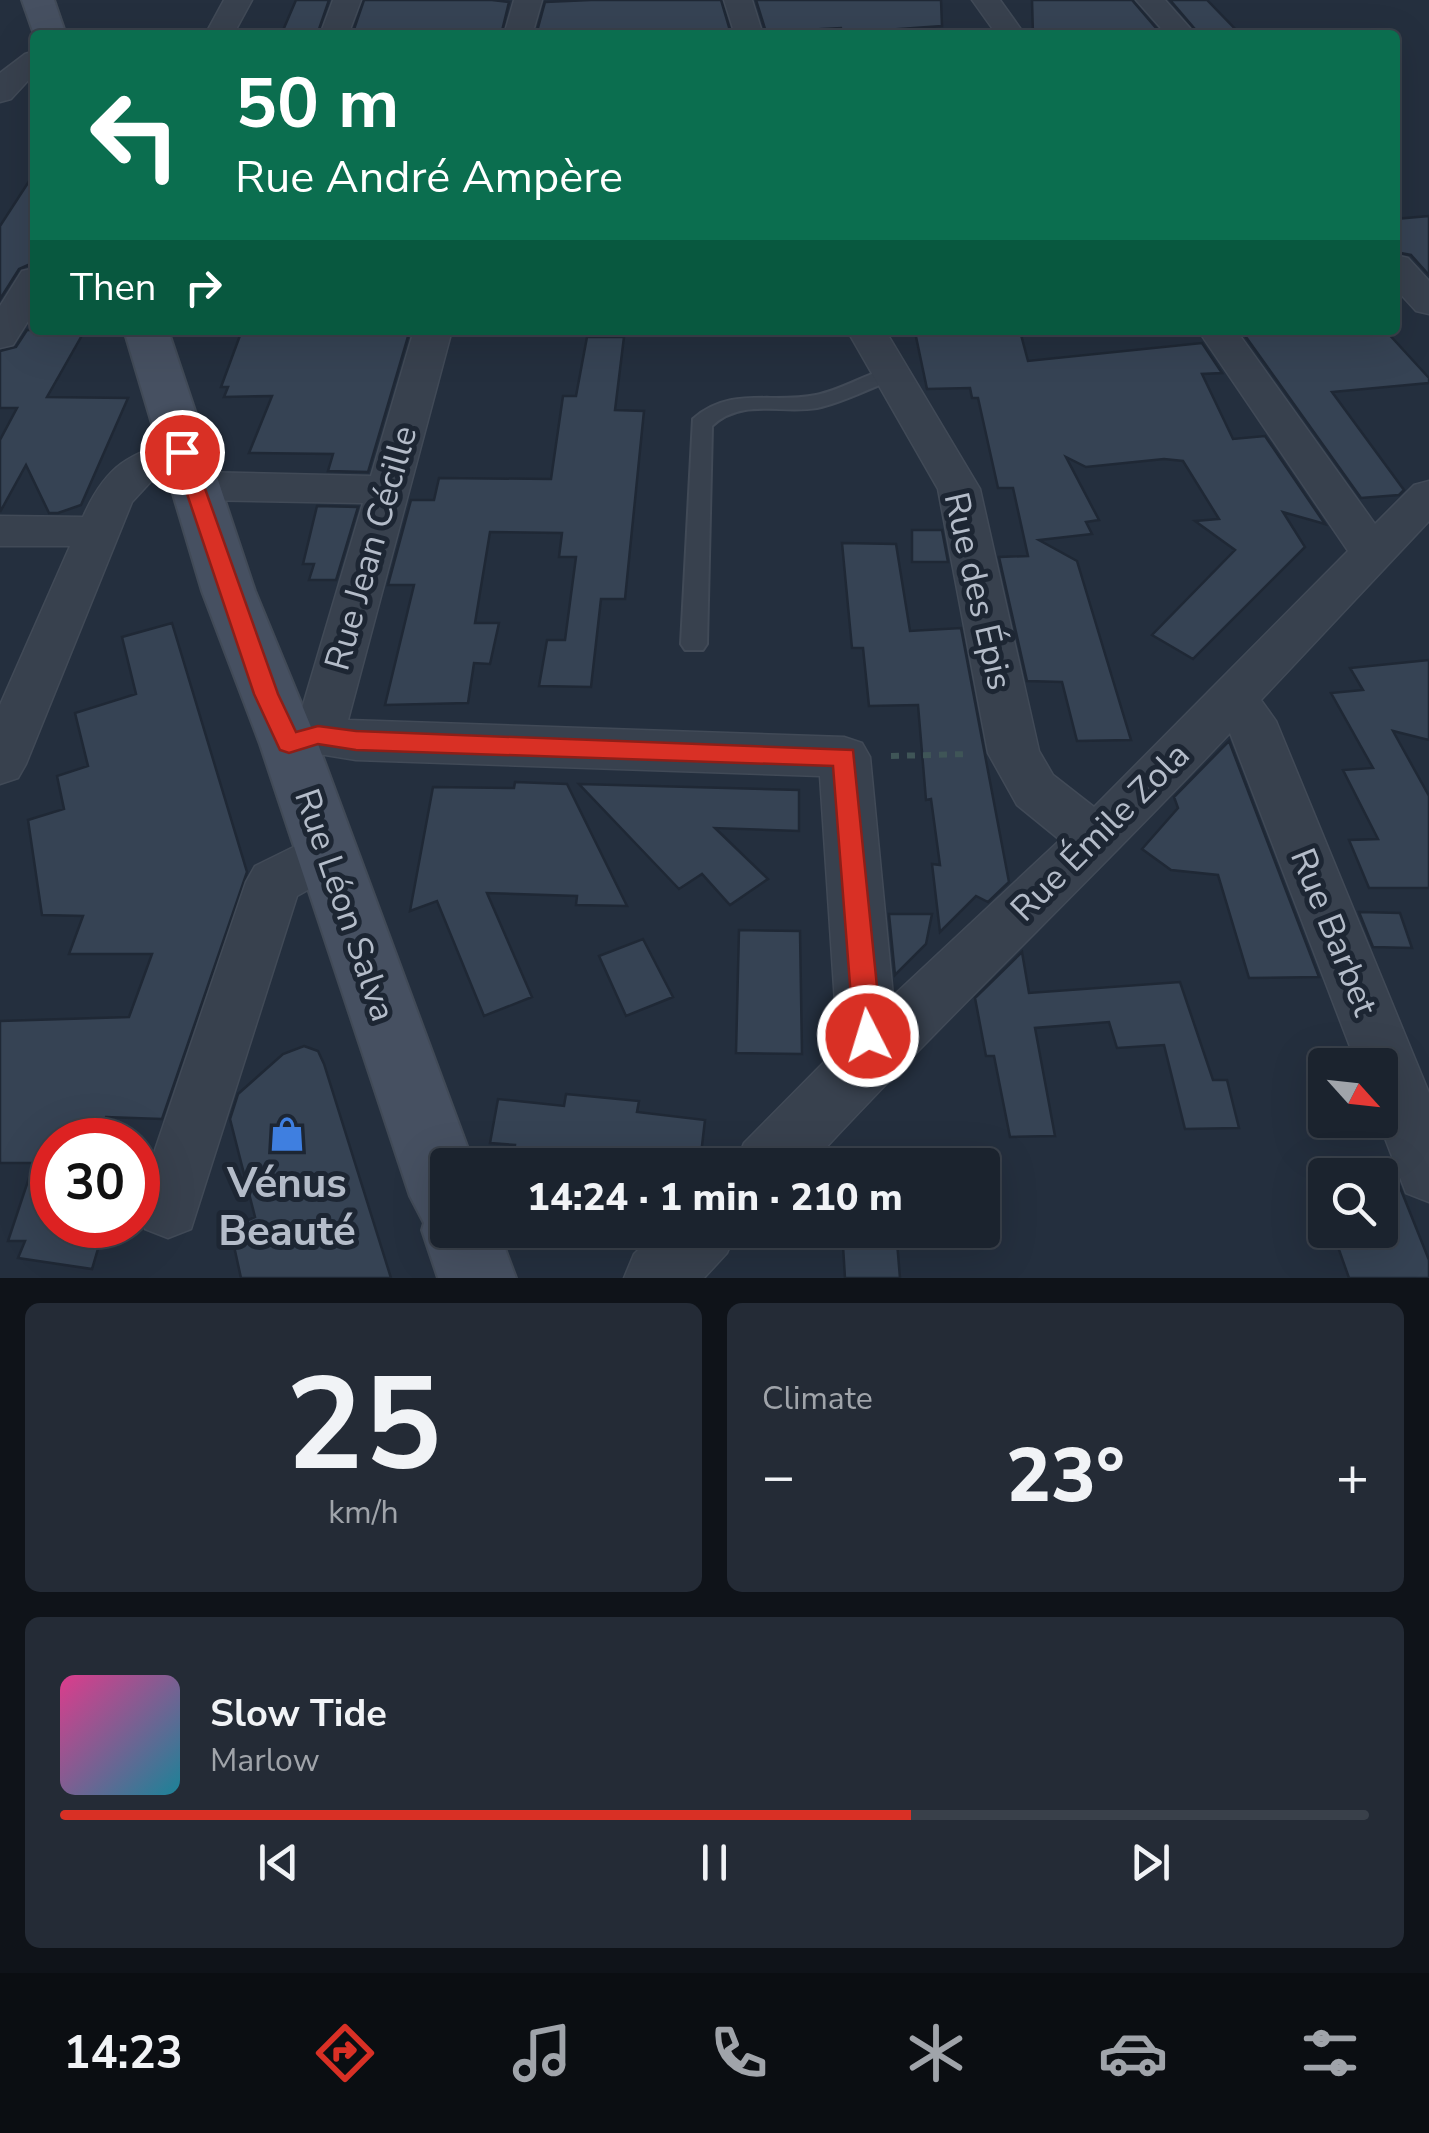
<!DOCTYPE html>
<meta charset="utf-8">
<style>
:root{--surface:#1b232e;--page:#242b36;--text:#f1f3f6;--muted:#a0a4aa;--line:#39404a;--accent:#d93025}
body{margin:0;font-family:"Nunito Sans",sans-serif;background:var(--page);color:var(--text);height:100vh;display:flex;flex-direction:column;font-size:38px;white-space:nowrap}
*{box-sizing:border-box;margin:0}
p{font-size:32px;color:var(--muted)}
.icon{flex:none;width:55px;height:55px;fill:none;stroke:currentColor;stroke-width:2;stroke-linecap:round;stroke-linejoin:round}
.map{position:relative;height:1278px;overflow:hidden}
.sheet{display:flex;flex-direction:column;gap:25px;padding:25px;background:#0f1319;flex:1}
.sheet>*{flex:none}
.guide{position:absolute;left:30px;top:30px;width:1370px;height:305px;border-radius:10px;box-shadow:0 10px 40px #0002,0 0 0 2px var(--line);background:#0b6e4f;color:#fff;overflow:hidden}
.needle{width:65px;rotate:117deg}
.buttons{position:absolute;left:1308px;top:1048px;display:grid;gap:20px}
.buttons a{display:grid;place-items:center;width:90px;height:90px;border-radius:10px;background:var(--surface);box-shadow:0 10px 40px #0002,0 0 0 2px var(--line);font-size:50px}
.speed{position:absolute;left:30px;top:1118px;display:flex;gap:20px;font-size:50px;font-weight:700;text-align:center}
.speed>*{display:grid;place-content:center;width:130px;height:130px;border-radius:50%;background:var(--surface);box-shadow:0 10px 40px #0002,0 0 0 2px var(--line);line-height:1}
.speed .limit{border:15px solid #d22;background:#fff;color:#111}
.pin{position:absolute;display:grid;place-items:center;width:85px;height:85px;color:#fff;margin:-42px;border:5px solid #fff;border-radius:50%;box-shadow:0 2px 10px #0007}
.me{position:absolute;width:110px;margin:-55px;rotate:355deg;stroke-linejoin:round;filter:drop-shadow(0 0 8px #0008)}
.turn{display:flex;align-items:center;gap:35px;height:210px;padding:0 40px;font-size:45px}
.turn .icon{width:130px;height:130px;stroke-width:2.5}
.turn b{display:block;font-size:70px;line-height:85px}
.then{display:flex;align-items:center;height:95px;padding:0 40px;background:#0003;gap:20px;font-size:38px}
.big{font-size:75px;font-weight:800;line-height:1.1}
.sheet .card{flex:1;display:flex;flex-direction:column;justify-content:center;gap:15px;min-width:0;padding:0 35px;border-radius:15px;background:var(--page)}
.sheet .dial{align-items:center;gap:0}
.dial b{font-size:130px;line-height:1}
.song{display:flex;align-items:center;gap:30px}
.cover{width:120px;height:120px;border-radius:15px;background:linear-gradient(135deg,hsl(330 70% 55%),hsl(190 70% 35%))}
.played{height:10px;border-radius:5px;background:linear-gradient(90deg,var(--accent) 65%,var(--line) 65%)}
.keys{display:flex;justify-content:space-around;direction:ltr}
.heat{display:flex;justify-content:space-between;align-items:center;font-size:55px;direction:ltr}
.sheet .tiles{flex:1;display:grid;gap:25px;grid-template-columns:1fr 1fr}
.card:last-child{grid-column:span 2}
.trip{position:absolute;left:430px;top:1148px;width:570px;height:100px;border-radius:10px;background:var(--surface);box-shadow:0 10px 40px #0002,0 0 0 2px var(--line);font-weight:800;line-height:100px;text-align:center}
.menu{display:flex;height:160px;justify-content:space-around;align-items:center;background:#0b0e12;color:var(--muted)}
.menu .icon{width:70px;height:70px}
.menu .current{color:var(--accent)}
.menu b{font-size:45px;color:var(--text)}
.map>svg:first-child{display:block}
.building{fill:#364354;stroke:#1f2835;stroke-width:2.5}
.lines{fill:none;stroke-linecap:round;stroke-linejoin:round}
.lane-casing{stroke:#414a57;stroke-width:4}
.street-casing{stroke:#414a57;stroke-width:3}
.secondary-casing{stroke:#414a57;stroke-width:4}
.path{stroke:#3f5557;stroke-width:6;stroke-dasharray:8 8;stroke-linecap:butt}
.lane{fill:#38414e;fill-rule:evenodd}
.street{fill:#38414e;fill-rule:evenodd}
.secondary{fill:#465061;fill-rule:evenodd}
.route{fill:#d93025;stroke:#8d1f18;stroke-width:2.5}
.labels{text-anchor:middle;dominant-baseline:central;stroke-width:10;stroke-linejoin:round;paint-order:stroke}
.street-label{font-size:35px;fill:#b4bcc9;stroke:#1d2633}
.near-poi-label{font-size:42px;font-weight:bold;fill:#b4bcc9;stroke:#1d2633}
</style>
<div class="map">
<svg width="1429" height="1278" viewBox="0 0 1429 1278">
<rect width="100%" height="100%" fill="#242f3e"/>
<path class="building" d="M296,0h33l-12,35h-36z
M364,0h128l17,2 -8,33h-149z
M591,0h130l10,34 -195,1 9,-33z
M756,0h185l1,26 -99,7 -2,-5 -75,4z
M1032,0h100l30,35h-129z
M1170,0h37l34,35h-41z
M35,172v90l-16,7 -19,30v-73z
M1429,216v59l-18,-20 -16,-3v-33z
M27,330h58l-38,67 81,1 -47,107 -23,8h-9l-23,-48 -26,47v-72l17,-32h-17v-57l16,-4z
M242,330l167,3 -41,139 -40,-1 5,-17 -84,-1 23,-57 -48,1 4,-10h-7z
M1241,330h144l44,48v5l-97,9 72,98 -5,5 -38,3z
M1020,331l8,30 174,-18 20,30 -20,1 31,65 32,-3 60,88 -42,-12 22,35 -112,112 -41,-24 83,-85 -40,-29 24,-2 -36,-58 -19,-2 -78,8 -20,-10 33,63 -13,2 6,12 -53,6 38,21 54,179 -54,1 -15,-59 -35,-1 -28,-124 29,-1 -15,-68h-15l-20,-90h-6l-2,-10 -43,1 -12,-57z
M587,337h37l-9,73 29,1 -19,188h-24l-10,88 -52,-1 8,-46h18l11,-83h-17l3,-24 -72,-1 -15,91h24l-9,41 -16,-1 -6,40 -83,2 29,-120h-26l23,-85h23l5,-22 112,1 12,-83h13z
M317,506l41,1 -22,73h-27l5,-16h-11z
M912,530h30l6,32h-36z
M842,543l54,1 14,87 51,-3 48,254 -21,20 -12,-6 -36,36 -8,-68 8,1 -9,-66 -5,1 -8,-95 -49,1 -6,-58h-11z
M172,623l75,249 -85,247 -56,-2 -7,23h-47v85h53l-13,44 -74,-11 7,-17h-17l26,-78h-34v-142l129,-4 23,-63h-83l14,-38 -41,-1 -14,-95 36,-11 -7,-33 31,-10 -13,-53 61,-19 -14,-57z
M1429,660v80l-36,-9 36,65v92h-60l-20,-48 29,-1 -35,-69 30,-2 -42,-75 32,-3 -13,-22z
M1229,741l90,236 -70,1 -31,-103 -47,-5 -29,-21 36,-41 -4,-11z
M515,782l52,2 60,122 -51,-1 1,-9 -90,-3 45,104 -48,19 -47,-115 -27,10 23,-124 81,1z
M579,784l220,6v41l-84,-3 53,51 -38,26 -28,-31 -23,15z
M1359,912l41,1 12,35 -39,-1z
M889,914h43l-6,30 -31,31z
M739,930l61,1 2,123 -66,-1z
M643,939l30,58 -47,19 -27,-60z
M1022,952l7,41 151,-11 33,98h14l12,48 -54,1 -21,-84 -47,3 -8,-26 -74,6 20,108 -45,1 -16,-81h-8l-11,-58z
M304,1046l14,5 6,13 67,214h-150l-11,-50 25,-11 -25,-98 8,-25 45,-40z
M566,1094l73,7 -2,11 68,8 -5,43 -28,-3 -1,5h-105l-53,-5 2,-15 -25,-2 8,-44 66,7z
M1391,1165l38,95v18h-80l-17,-48h48v-55h-55v33l-14,-41z
M842,1230h54l4,48h-55z"/>
<g class="lines">
<defs>
<path id="lane" d="M891,368l7,2 3,4 -3,4c-27,9 -53,24 -81,30 -36,6 -76,-10 -105,18l-5,218 -4,6h-18l-4,-6 12,-225c37,-33 78,-15 123,-24 26,-5 49,-21 75,-27z"/>
<path id="street" d="M224,0h28l-19,35h-28z
M333,0h28l-13,35h-28z
M514,0h28l-10,35h-28z
M724,0h28l11,35h-28z
M972,0h28l25,35h-28z
M1136,0h29l31,35h-29z
M35,51v22l-24,26 -11,3v-29l25,-19z
M1395,255l13,3 21,23v33l-13,-3 -21,-23z
M35,268v42l-22,35 -13,3v-42l22,-35z
M414,330h38l-104,390 496,17 18,6 8,14 23,239 167,-156 -43,-35 -29,-52 -50,-264 -91,-159h38l95,159 59,262 14,24 41,32 254,-256 -150,-221h38l139,194 39,-39 15,-4v40l-168,179 15,21 153,372v109l-23,-9 -28,-73 2,-55h-23l-127,-332c-137,146 -284,284 -420,432h-75l9,-22 94,-95 -18,-272 -464,-16 -37,-6 -30,10 -18,-6 -7,-14 7,-14 27,-8 65,-219 -167,-3 -15,-4 -6,-10 6,-10 15,-4 175,4z
M182,439l15,4 6,9 -6,9 -42,16 -23,25 -106,262 -8,14 -18,6v-79l70,-159h-70v-30l83,1c23,-52 46,-64 99,-78z
M326,831l19,6 8,16 -8,16 -48,27 -106,333 -23,9 -23,-9 -7,-29 108,-318 9,-16z
M658,1230h79l-10,23 -23,25h-80l10,-24z"/>
<path id="secondary" d="M22,0h32l12,35 -31,2z
M124,330h44l87,261 63,153 156,421h-26v65h50l18,48h-78l-16,-48 2,-7 -14,-27 -150,-452 -58,-153z"/>
</defs>
<use href="#lane" class="lane-casing"/>
<use href="#street" class="street-casing"/>
<use href="#secondary" class="secondary-casing"/>
<path class="path" d="M891,756l77,-2"/>
<use href="#lane" class="lane"/>
<use href="#street" class="street"/>
<use href="#secondary" class="secondary"/>
</g>
<path class="route" d="M182,445l10,7 86,242 18,38 22,-6 38,5 497,19 29,286 -4,9 -10,4 -10,-4 -4,-9 -21,-270 -477,-16 -38,-6 -29,9 -9,-3 -26,-56 -81,-242z"/>
<defs>
<symbol id="shop-bare" viewBox="-9 -9 18 18"><path d="M-5-2.5h2.3a2.7 3.5 0 0 1 5.4 0H5L5.5 6h-11ZM-1.5-2.5h3a1.5 2.3 0 0 0-3 0Z" fill="#3f7fe0" stroke="#1d2633" stroke-width="2.5" paint-order="stroke"/></symbol>
</defs>
<g fill-rule="evenodd">
<use href="#shop-bare" x="262" y="1109" width="50" height="50"/>
</g>
<g class="labels">
<g class="street-label">
<text transform="translate(371 548) rotate(-74)">Rue Jean Cécille</text>
<text transform="translate(978 591) rotate(77)">Rue des Épis</text>
<text transform="translate(1100 832) rotate(-45)">Rue Émile Zola</text>
<text transform="translate(345 905) rotate(71)">Rue Léon Salva</text>
<text transform="translate(1334 932) rotate(68)">Rue Barbet</text>
</g>
<g class="near-poi-label">
<text x="287" y="1183">Vénus<tspan x="287" dy="48">Beauté</tspan></text>
</g>
</g>
</svg>
<div class="buttons">
<a><svg class="needle" viewBox="-14 -14 28 28"><path d="M0-13l5 13h-10z" fill="#e53935"/><path d="M0 13l5-13h-10z" fill="#a0a4aa"/></svg></a>
<a><svg class="icon" aria-label="search" viewBox="0 0 24 24"><circle cx="10" cy="10" r="6"/><path d="M15 15l6 6"/></svg></a>
</div>
<div class="speed"><div class="limit">30</div></div>
<div class="pin" style="left:182px;top:452px;background:#d93025"><svg class="icon" aria-label="arrive" viewBox="0 0 24 24"><path d="M6 21V4h12l-3 4 3 4H6"/></svg></div>
<svg class="me" style="left:868px;top:1036px" viewBox="-20 -20 40 40"><circle r="17" fill="#d93025" stroke="#fff" stroke-width="3"/><path d="M0-11L8 9 0 5-8 9z" fill="#fff"/></svg>
<div class="trip">14:24 · 1 min · 210 m</div>
<div class="guide">
<div class="turn"><svg class="icon" aria-label="left" viewBox="0 0 24 24"><path d="M17 20v-9H6M10 6l-5 5 5 5"/></svg><div><b>50 m</b>Rue André Ampère</div></div>
<div class="then">Then<svg class="icon" aria-label="right" viewBox="0 0 24 24"><path d="M7 20v-9h11M14 6l5 5-5 5"/></svg></div>
</div>
</div>
<section class="sheet">
<div class="tiles">
<div class="card dial"><b>25</b><p>km/h</p></div>
<div class="card"><p>Climate</p>
<div class="heat"><a>−</a><b class="big">23°</b><a>+</a></div>
</div>
<div class="card">
<div class="song"><i class="cover"></i><div><b>Slow Tide</b><p>Marlow</p></div></div>
<div class="played"></div>
<div class="keys"><svg class="icon" aria-label="previous" viewBox="0 0 24 24"><path d="M18 5L8 12l10 7zM5 5v14"/></svg><svg class="icon" aria-label="pause" viewBox="0 0 24 24"><path d="M8 5v14M16 5v14"/></svg><svg class="icon" aria-label="next" viewBox="0 0 24 24"><path d="M6 5l10 7-10 7zM19 5v14"/></svg></div>
</div>
</div>
</section>
<nav class="menu">
<b>14:23</b>
<svg class="icon current" aria-label="directions" viewBox="0 0 24 24"><path d="M12 3l9 9-9 9-9-9zM9 14v-3h6M13 9l2 2-2 2"/></svg>
<svg class="icon" aria-label="music" viewBox="0 0 24 24"><path d="M9 18V5l10-2v13"/><circle cx="6" cy="18" r="3"/><circle cx="16" cy="16" r="3"/></svg>
<svg class="icon" aria-label="phone" viewBox="0 0 24 24"><path d="M5 4h4l2 5-3 2q2 4 5 5l2-3 5 2v4C11 20 4 13 5 4z"/></svg>
<svg class="icon" aria-label="climate" viewBox="0 0 24 24"><path d="M12 3v18M4 7l16 10M4 17L20 7"/></svg>
<svg class="icon" aria-label="car" viewBox="0 0 24 24"><path d="M5 17H2v-5l4-1 3-4h7l3 4 3 1v5h-3M9 17h6M6 11h13"/><circle cx="7" cy="17" r="2"/><circle cx="17" cy="17" r="2"/></svg>
<svg class="icon" aria-label="filters" viewBox="0 0 24 24"><path d="M4 7h16M4 17h16"/><circle cx="9" cy="7" r="2"/><circle cx="15" cy="17" r="2"/></svg>
</nav>
